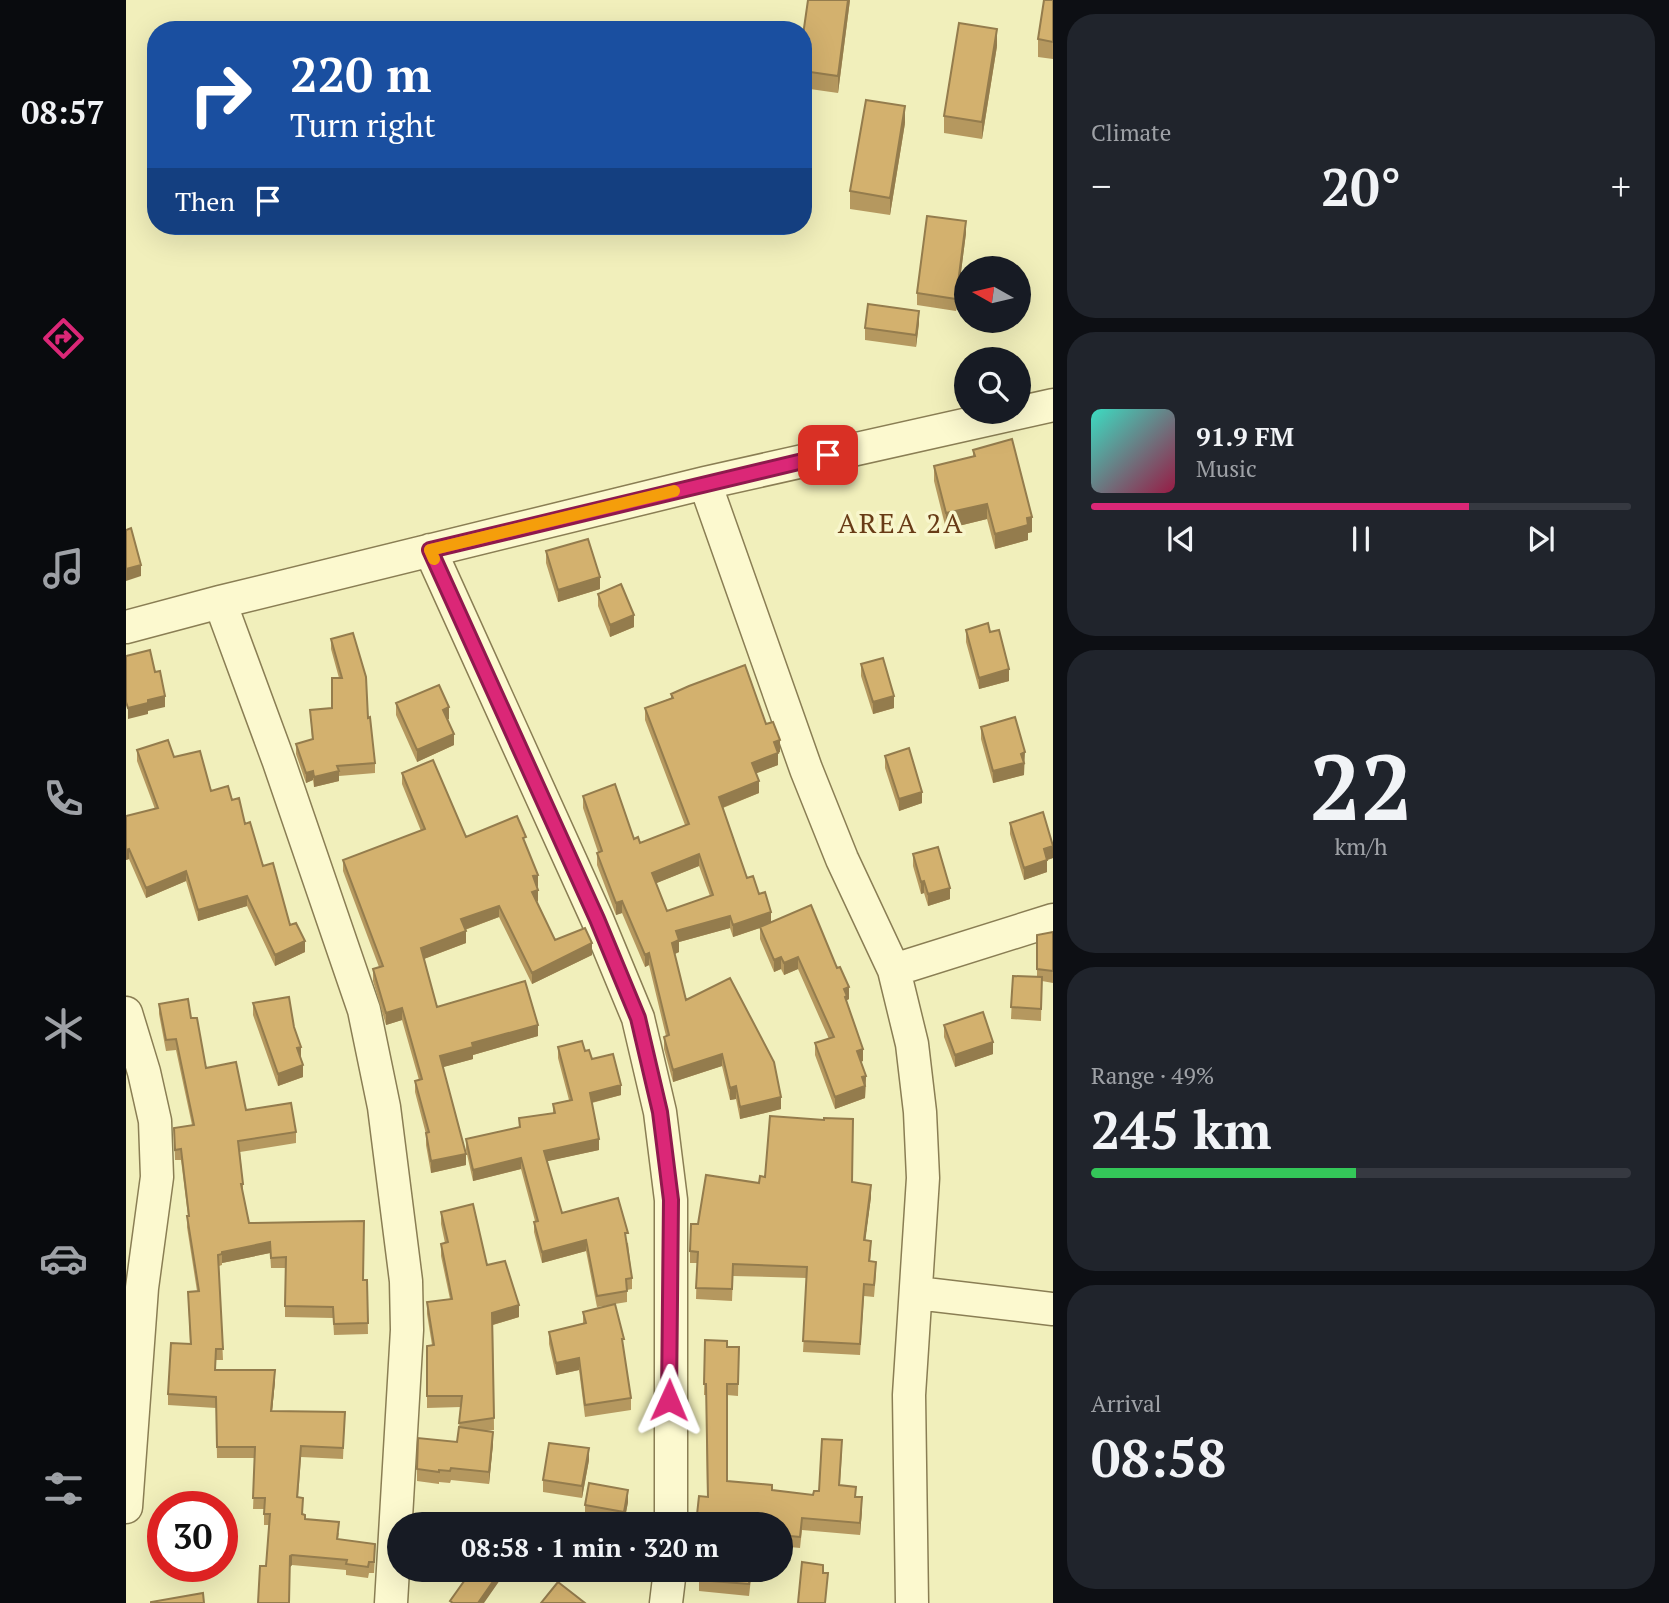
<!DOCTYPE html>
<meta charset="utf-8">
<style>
:root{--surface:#171b24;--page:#20242c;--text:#f1f3f6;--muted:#9ea1a6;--line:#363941;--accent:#db2777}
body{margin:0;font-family:"PT Serif",serif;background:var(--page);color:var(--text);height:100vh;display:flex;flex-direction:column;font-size:26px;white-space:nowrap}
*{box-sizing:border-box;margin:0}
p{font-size:23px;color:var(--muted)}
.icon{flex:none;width:38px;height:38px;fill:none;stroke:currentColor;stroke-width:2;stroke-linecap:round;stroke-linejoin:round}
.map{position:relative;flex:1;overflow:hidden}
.panel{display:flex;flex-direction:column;gap:14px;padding:14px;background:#0d0f14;width:616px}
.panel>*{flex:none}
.banner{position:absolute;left:21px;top:21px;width:665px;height:214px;border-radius:28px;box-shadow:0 7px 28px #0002;background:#1a4fa0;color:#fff;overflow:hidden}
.needle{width:46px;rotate:278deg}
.buttons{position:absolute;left:828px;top:256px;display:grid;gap:14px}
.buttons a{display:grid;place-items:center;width:77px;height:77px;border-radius:50%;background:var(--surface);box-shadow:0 7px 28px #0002;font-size:35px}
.speed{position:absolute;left:21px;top:1491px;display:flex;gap:14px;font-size:35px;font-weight:700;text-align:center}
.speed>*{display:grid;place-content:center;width:91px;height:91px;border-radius:50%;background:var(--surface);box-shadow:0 7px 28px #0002;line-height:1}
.speed .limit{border:10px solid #d22;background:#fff;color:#111}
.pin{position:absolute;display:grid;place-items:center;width:60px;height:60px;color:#fff;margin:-30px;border-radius:14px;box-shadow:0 4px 10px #0006}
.me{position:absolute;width:77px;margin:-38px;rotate:1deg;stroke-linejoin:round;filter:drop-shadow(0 0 5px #0008)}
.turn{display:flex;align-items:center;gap:24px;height:147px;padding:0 28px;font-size:32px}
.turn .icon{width:91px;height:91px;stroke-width:2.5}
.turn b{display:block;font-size:49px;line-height:60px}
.then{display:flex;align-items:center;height:66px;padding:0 28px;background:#0003;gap:14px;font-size:26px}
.big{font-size:52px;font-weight:700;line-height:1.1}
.panel .widget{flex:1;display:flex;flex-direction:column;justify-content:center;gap:10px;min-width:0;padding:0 24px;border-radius:28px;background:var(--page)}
.panel .dial{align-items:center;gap:0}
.dial b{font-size:91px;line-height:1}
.song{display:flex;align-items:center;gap:21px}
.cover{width:84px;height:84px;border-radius:10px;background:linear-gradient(135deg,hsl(170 70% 55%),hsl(340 70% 35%))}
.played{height:7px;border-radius:4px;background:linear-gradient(90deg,var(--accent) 70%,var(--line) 70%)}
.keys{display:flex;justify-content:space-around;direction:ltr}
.heat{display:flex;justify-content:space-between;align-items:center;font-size:38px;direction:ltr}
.charge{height:10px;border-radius:5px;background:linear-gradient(90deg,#34c759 49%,var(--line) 0)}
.trip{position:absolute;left:261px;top:1512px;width:406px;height:70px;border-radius:35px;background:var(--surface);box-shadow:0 7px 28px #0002;font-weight:700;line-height:70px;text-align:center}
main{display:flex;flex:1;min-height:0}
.tabs{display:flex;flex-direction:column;width:126px;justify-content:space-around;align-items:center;background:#090b0e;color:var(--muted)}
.tabs .icon{width:49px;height:49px}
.tabs .active{color:var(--accent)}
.tabs b{font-size:32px;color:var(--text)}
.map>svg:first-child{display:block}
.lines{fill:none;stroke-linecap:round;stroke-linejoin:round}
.minor-casing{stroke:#8a7e54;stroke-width:35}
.minor{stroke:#fcf9cf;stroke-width:32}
.wall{fill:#b5985f;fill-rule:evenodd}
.shaded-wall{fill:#947c4d}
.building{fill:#d3b16e;stroke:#947c4d;stroke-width:2;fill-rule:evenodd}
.route-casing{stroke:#8e194d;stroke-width:18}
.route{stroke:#db2777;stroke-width:12}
.slow{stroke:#f59e0b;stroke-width:12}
.labels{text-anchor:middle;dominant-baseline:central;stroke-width:7;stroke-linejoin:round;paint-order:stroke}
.quarter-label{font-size:28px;letter-spacing:2px;fill:#683b16;stroke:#f8f6cc}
</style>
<main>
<nav class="tabs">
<b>08:57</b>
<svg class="icon active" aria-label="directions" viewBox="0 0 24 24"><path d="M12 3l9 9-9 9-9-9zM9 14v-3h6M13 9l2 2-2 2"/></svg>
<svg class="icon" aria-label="music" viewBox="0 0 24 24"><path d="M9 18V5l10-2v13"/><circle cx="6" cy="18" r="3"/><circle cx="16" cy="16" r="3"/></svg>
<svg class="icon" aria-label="phone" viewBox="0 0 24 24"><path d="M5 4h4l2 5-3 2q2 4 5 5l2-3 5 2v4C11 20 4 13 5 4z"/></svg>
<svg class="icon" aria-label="climate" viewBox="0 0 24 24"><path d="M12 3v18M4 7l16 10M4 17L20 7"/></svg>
<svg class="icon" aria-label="car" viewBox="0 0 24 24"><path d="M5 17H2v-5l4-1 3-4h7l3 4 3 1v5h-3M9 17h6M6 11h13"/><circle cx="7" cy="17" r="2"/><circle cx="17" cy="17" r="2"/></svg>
<svg class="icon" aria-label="filters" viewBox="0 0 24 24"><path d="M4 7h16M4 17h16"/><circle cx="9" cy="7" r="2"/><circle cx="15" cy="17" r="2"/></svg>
</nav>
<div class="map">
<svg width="927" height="1603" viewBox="0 0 927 1603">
<rect width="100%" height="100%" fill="#f1efbb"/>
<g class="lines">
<defs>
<path id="minor" d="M579,483l101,286 36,90 52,111 18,74 8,68 3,66 -14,217 3,208
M304,550l167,369 41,99 22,94 11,88v324
M94,602l59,160 85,248 20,97 22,174 1,49 -16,273
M0,627l94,-25 485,-119 348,-78
M768,970l159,-50
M0,1013l18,59 11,49 2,56 -15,111 -16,219
M791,1293l136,16
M540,1603l4,-33"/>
</defs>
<use href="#minor" class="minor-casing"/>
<use href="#minor" class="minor"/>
</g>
<path class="wall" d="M724,0l-12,93 -35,-5v-53z
M927,0v59l-15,-2v-18z
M871,46l-15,93 -38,-6v-17z
M779,123l-15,92 -40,-6v-18z
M840,233l-10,78 -39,-6v-12z
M793,323l-3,24 -51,-7v-12z
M847,450l59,82 -4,1v7l-33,9 -8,-30 -41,10 -12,-48v-15l39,-9z
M420,551l54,38 -42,13 -12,-39z
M472,594l36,33 -24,10 -12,-31z
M840,630l24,2 19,49 -30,8 -13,-47z
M205,639l37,79 7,45v10l-36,3v5l-25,6 -1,-7 -7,3 -10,-29v-10l16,-5 -2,-29 22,-2 7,-30 -8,-29z
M735,664l33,44 -21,6 -12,-38z
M545,694l95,30 14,28 -2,1v12l-22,8 3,20 -36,15 24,70 12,16 12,28 78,77 -2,1v3l16,58 -3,1 6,14 -1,22 -30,11 -20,-54v-12l14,-4 -31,-70 -14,6 -3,-6 -7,3 -14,-33v-11l-27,9 -3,-9 -51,14v10l-4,2 11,46 95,109 -41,10 -4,-20 -6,1 -8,-34 -49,16 -9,-33v-12l2,-1 -17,-71 -4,2 -23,-54 -6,2 -19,-50v-12l1,-1 -15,-44v-12l57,47 45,-18 -40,-105v-12l26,-10zM573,866l11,30 -43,15 -11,-28z
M270,703l53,16h-1l6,26 -37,17 -21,-47z
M855,727l44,37 -1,1v10l-31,8 -12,-44z
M11,750l37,7 37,34 21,9 13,24 45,101 15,27 -30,14 -28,-60 -49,15 -12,-40 -40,17 -17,-39 -3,1v-44l29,-7 -18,-48z
M759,756l37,47 -23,8 -14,-43z
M276,773l64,64 60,9 12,40v15l-1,1 18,38 37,15 -60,29 -33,-67 -34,13 1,13 -42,16 13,48 101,29 -65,19v4l-30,8 23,98 -35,8 -5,-28v-11l-11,-42v-11l4,-1 -17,-60 -16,5 -13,-44v-12l6,-2 -36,-96v-11l78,-29 -19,-47z
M884,823l43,35 -6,2v12l-23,8 -14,-46z
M787,854l37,45 -22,7 -4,-13 -3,1 -8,-28z
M927,932v51l-11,-2 -1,40 -30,-2 2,-43 24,1v-42z
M127,1003l41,24 7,32 2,18 -25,9 -25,-71z
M33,1004l32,14 15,50 40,42 50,22v11l-56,9 3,32v11l6,28 114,57h4l1,54 -34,1 -1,-17 -48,-1v-49h-14l-1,-15 -48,10v2l-3,1 4,94h-7v10l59,11 -3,30 73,1 -2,47 -42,-2 -3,41 7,21 34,14 -1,6 37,16 -1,18h-5l-1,5 -22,-3v-5l-54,-5 -2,2 -24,-1 3,-41h-5v-16h-11l2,-51h-38l-1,-50 -48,-3v-11l22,-50 -2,-52 9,-1 -10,-64 1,-11 -7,-56h-6l-1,-32 18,-3 -16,-75 -10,1 -7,-37z
M818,1025l49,29 -38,13 -11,-30z
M432,1047l27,4 36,44 -29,8 7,47 -52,11 15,52 66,30 4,35v11l-5,1v12l-12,2 16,94v12l-46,7 -6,-47 -23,5 -7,-31v-12l34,-8v-12l29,-7 -15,2 -11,-56 -44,12 -8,-31v-10l1,-1 -14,-52 -48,12 -7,-31v-11l53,-12v-9l34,-5v-9l16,-4 -11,-42z
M726,1182l19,15 -6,43 6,12 -1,10 6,12 -2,23 -10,-1 -4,59 -57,-3 4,-74 -74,-2 -1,25 -36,-2 1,-36h-7v-12l8,-27 61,-41z
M315,1212l46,53 32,52 -26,8 1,105 -8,1 7,13 -4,40 -38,-4 -1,3 -11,-1v2l-22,-3v-12l40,-27 2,-15 2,-20 -34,1v-62l5,-1 -5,-31v-12l23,-3 -9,-43v-12l4,-1 -4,-19z
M579,1340l22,7h12l-1,49 -11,-1v86l45,10 41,4 6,-4 23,-40 -2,34 16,12 6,12 -2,26 -58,-5 -2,18 -20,-2v-22l-73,-27 -1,-102h-2z
M463,1460l-7,38 -39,-6v-12z
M502,1502l-4,21 -39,-7v-11z
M405,1570h39l-1,5z
M626,1570l-3,26 -50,-5v-11z"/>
<path class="shaded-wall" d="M722,0h2l-12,93v-17z
M871,29v17l-15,93v-17z
M779,106v17l-15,92v-17z
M840,221v12l-10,78v-12z
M793,311v12l-3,24v-12z
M861,504v15l-41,10v-16z
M906,517v15l-4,1v7l-33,9v-15l32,-16z
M15,565v11l-15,5v-12z
M474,577v12l-42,13v-12z
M508,615v12l-24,10v-12z
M883,669v12l-30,8v-11z
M39,696v11l-17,4v3l-20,5v-11l20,-8z
M768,696v12l-21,6v-12z
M323,707v12l-6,2v-11z
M328,734v11l-37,17v-12z
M654,740v12l-6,2v-12z
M899,752l-1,23 -31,8v-12z
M652,753v12l-26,10v-12z
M187,771v9l-7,3v-10z
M213,771v10l-25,6v-10z
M633,781v12l-40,16v-12z
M796,792v11l-23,8v-12z
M927,846v12l-9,3v-12z
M3,849v10l-3,1v-10z
M573,854v12l-47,19v-12z
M921,860v12l-23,8v-12z
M60,871v10l-40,17v-10z
M412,875v11l-5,2v-12z
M798,881v12l-3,1v-12z
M824,888v11l-22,7v-12z
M412,890v11l-6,3v-12z
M121,896v10l-49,15v-11z
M496,901v12l-6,2v-12z
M373,906v11l-38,14v-12z
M645,912v12l-38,13v-12z
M604,916v12l-51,14v10l-7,3v-12l4,-12z
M340,931v12l-45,17v-12z
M179,941v11l-30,14v-11z
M466,943v12l-60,29v-11z
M523,953v12l-4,2v-12z
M655,957v12l-7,3v-12z
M672,957v12l-14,6v-12z
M723,987v12l-2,1v7l-3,-18z
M276,1008v12l-16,5v-12z
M412,1025v11l-65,19v4l-33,9v-12l32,-13z
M867,1042v12l-38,13v-12z
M175,1047v12l-4,-11z
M737,1049v12l-6,2v-12z
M596,1054v12l-49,16v-12z
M177,1065v12l-25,9v-12z
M740,1076l-1,22 -30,11v-12l27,-20z
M495,1085v10l-31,8v-10z
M610,1086v13l-6,1v-12z
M655,1097v12l-41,10v-12z
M473,1139v11l-55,12v-11z
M340,1154v11l-35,8v-12z
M395,1158v11l-48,12v-11z
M745,1185v12l-7,54v-11z
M460,1240v11l-44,12v-11z
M144,1242v11l-48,10v-11z
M393,1305v12l-27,8v-12z
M453,1358v12l-23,5v-12z
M149,1370v11l-4,41v-11z
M367,1432v12l-4,40v-12z
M463,1448v12l-7,38v-12z
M502,1490v12l-4,21v-11z
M736,1497v12l-2,26v-12z
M166,1555v10l-2,2v-11z
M375,1570h6l-23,33h-6z"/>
<path class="building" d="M682,0h40l-10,76 -35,-5v-36z
M918,0h9v42l-15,-3z
M833,23l38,6 -15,93 -38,-6z
M740,100l39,6 -15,92 -40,-7z
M801,216l39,5 -10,78 -39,-6z
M742,304l51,7 -3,24 -51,-7z
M886,439l20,78 -5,1 1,7 -33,9 -8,-30 -41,9 -12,-47 41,-10 -2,-6z
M5,528l10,37 -15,4v-39z
M462,539l12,38 -42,13 -12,-39z
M495,584l13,31 -24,10 -12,-31z
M862,623l2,9 9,-2 10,39 -30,9 -13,-48z
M227,633l13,44 2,41 2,-1 5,46 -38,3 2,5 -25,6 -1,-6 -7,2 -10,-29 17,-5 -3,-29 22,-2v-30h10l-11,-39z
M24,650l5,22 5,-1 5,25 -17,4v3l-20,5 -2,-6v-46z
M757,658l11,38 -21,6 -12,-38z
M619,665l21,59 7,-2 7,18 -6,2 4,11 -26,10 7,18 -40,16 28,81 6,-2 6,18 6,-2 6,20 -38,13 -3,-9 -54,15 3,9 -7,3 14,57 44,-22 44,84 7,35 -41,10 -4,-21 -6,2 -8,-34 -49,16 -9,-33 5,-2 -20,-82 -4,2 -23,-54 -6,2 -19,-50 5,-2 -19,-55 32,-12 19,55 4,-2 2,6 49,-19 -44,-116 28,-10 -2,-4 18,-8zM573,854l14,41 -46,16 -15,-38z
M313,685l10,22 -6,3 11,24 -37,16 -21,-47z
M889,717l10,35 -4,2 3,9 -31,8 -12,-44z
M42,740l6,17 26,-6 11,40 17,-5 4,14 7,-2 6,26 5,-2 13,44 10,-3 17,62 6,-2 9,18 -30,14 -28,-59 -49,14 -12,-39 -40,17 -17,-39 -3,1v-34l32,-8 -21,-58z
M783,748l13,44 -23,7 -14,-43z
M307,760l33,77 51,-21 9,21 -3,1 15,37 -5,1 5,14 -6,2 23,48 30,-12 7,15 -60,30 -33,-67 -38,13 5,12 -45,17 16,59 88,-26 13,44 -66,18 1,4 -33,9 26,98 -35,7 -5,-28 3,-1 -14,-51 7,-2 -20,-71 -16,5 -13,-44 10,-3 -40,-106 82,-31 -23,-56z
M917,812l10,34 -9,3 3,11 -23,8 -14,-45z
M812,847l12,41 -22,6 -4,-13 -3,1 -8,-28z
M685,905l26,63 3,-1 9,20 -5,2 3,7 -2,1 18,52 -6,2 9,25 -4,1 3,9 -30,11 -20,-54 19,-6 -36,-80 -14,6 -3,-6 -7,3 -14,-33z
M927,932v39l-16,-2v-34z
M887,976l29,1 -1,32 -30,-2z
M163,997l5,30 7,20 -4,1 6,17 -25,9 -25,-71z
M62,999l3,19h6l9,50 30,-6 10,48 45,-7 5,29 -58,9 5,43h-2l8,39 115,-2 -1,59h4l1,43 -34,1 -1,-17 -48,-1 1,-49 -15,1 -1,-16 -48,10v2l-4,1 5,94h-7l-1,21h60l-4,41 74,1 -2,36 -42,-2 -4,51 6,1 -1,16 3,1v4l34,3 -2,17 38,5 -1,18h-5l-1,5 -22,-3 1,-4 -55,-5 -2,1 -1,47h-31l2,-37h6l4,-52h-6l1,-16h-12l2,-51h-38l-1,-50 -48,-3 3,-51 20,1 -3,-52 11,-1 -12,-75h2l-8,-67 -6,1 -1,-22 20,-3 -18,-86 -10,1 -7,-36z
M857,1012l10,30 -38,13 -11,-30z
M456,1041l3,10 4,-1 3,9 21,-5 8,31 -31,8 9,46 -55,12 18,62 56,-15 10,35h-3l7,45 -6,1 1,12 -30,5 -11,-56 -44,12 -8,-30 4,-1 -17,-63 -48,12 -7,-31 54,-12 -1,-9 36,-5 -2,-9 19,-4 -14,-53z
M644,1116l54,4v-2l29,1 -1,63 19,3 -7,55 7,1 -2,20 7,1 -2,23 -10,-1 -4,60 -57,-3 4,-74 -74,-3 -1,25 -36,-1 2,-36 -8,-1 1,-27h7l8,-49 53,8 1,-7 5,1z
M347,1204l14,61 18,-4 14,44 -27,8 2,105 -35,5 3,-27h-35v-50l7,-1 -7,-43 25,-3 -11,-55 7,-2 -7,-30z
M489,1304l9,35h-2l9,59 -46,7 -6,-47 -23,5 -7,-31 37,-9 -3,-11z
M579,1340l22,1v6h12l-1,37h-11v97l45,4v5l41,5 1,-4h5l3,-52 20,1 -3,45 17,2 -1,10h7l-2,26 -58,-5 -2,19 -20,-2v-11h-84l3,-28 9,1 -2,-113h-2z
M333,1427l34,5 -4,40 -38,-4 -1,3 -11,-1v2l-22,-3 1,-31 39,4z
M423,1443l40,5 -7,38 -39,-6z
M463,1483l39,7 -4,22 -39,-7z
M676,1562l21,3v8h5l-3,30h-27z
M346,1570h29l-23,33h-25l-3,-2z
M574,1570h51l-2,14 -50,-4z
M432,1582l27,21h-44z
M77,1593l1,10h-53v-1z"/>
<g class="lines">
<defs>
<path id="route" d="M543,1400l2,-200 -11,-88 -22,-94 -41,-99 -167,-369 398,-95"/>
</defs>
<use href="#route" class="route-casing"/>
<use href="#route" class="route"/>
<path class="slow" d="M308,559l-4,-9 244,-59"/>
</g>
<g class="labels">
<g class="quarter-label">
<text x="775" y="522">AREA 2A</text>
</g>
</g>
</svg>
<div class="buttons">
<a><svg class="needle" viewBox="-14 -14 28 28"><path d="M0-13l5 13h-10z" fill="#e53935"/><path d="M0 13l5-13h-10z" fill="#9ea1a6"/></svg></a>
<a><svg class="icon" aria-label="search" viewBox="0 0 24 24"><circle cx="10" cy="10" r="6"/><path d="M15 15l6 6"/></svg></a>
</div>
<div class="speed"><div class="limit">30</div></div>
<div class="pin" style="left:702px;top:455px;background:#d93025"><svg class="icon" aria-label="arrive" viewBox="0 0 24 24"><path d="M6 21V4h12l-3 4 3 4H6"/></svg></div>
<svg class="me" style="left:543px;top:1400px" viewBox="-20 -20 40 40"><path d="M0-17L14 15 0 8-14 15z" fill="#db2777" stroke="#fff" stroke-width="4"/></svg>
<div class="trip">08:58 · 1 min · 320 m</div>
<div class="banner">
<div class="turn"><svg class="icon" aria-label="right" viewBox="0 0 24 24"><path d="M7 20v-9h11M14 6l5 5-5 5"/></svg><div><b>220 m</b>Turn right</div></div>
<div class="then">Then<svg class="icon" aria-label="arrive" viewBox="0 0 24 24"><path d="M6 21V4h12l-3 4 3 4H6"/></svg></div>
</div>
</div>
<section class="panel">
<div class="widget"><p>Climate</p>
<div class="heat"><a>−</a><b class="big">20°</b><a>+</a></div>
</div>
<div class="widget">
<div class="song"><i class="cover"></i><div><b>91.9 FM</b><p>Music</p></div></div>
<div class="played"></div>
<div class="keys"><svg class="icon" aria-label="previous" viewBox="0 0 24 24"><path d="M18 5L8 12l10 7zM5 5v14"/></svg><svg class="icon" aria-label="pause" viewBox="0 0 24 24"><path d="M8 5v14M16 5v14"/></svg><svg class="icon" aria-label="next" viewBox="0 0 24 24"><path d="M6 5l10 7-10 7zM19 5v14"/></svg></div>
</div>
<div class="widget dial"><b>22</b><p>km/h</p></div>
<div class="widget"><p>Range · 49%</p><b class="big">245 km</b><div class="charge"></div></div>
<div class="widget"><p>Arrival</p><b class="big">08:58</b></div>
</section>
</main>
